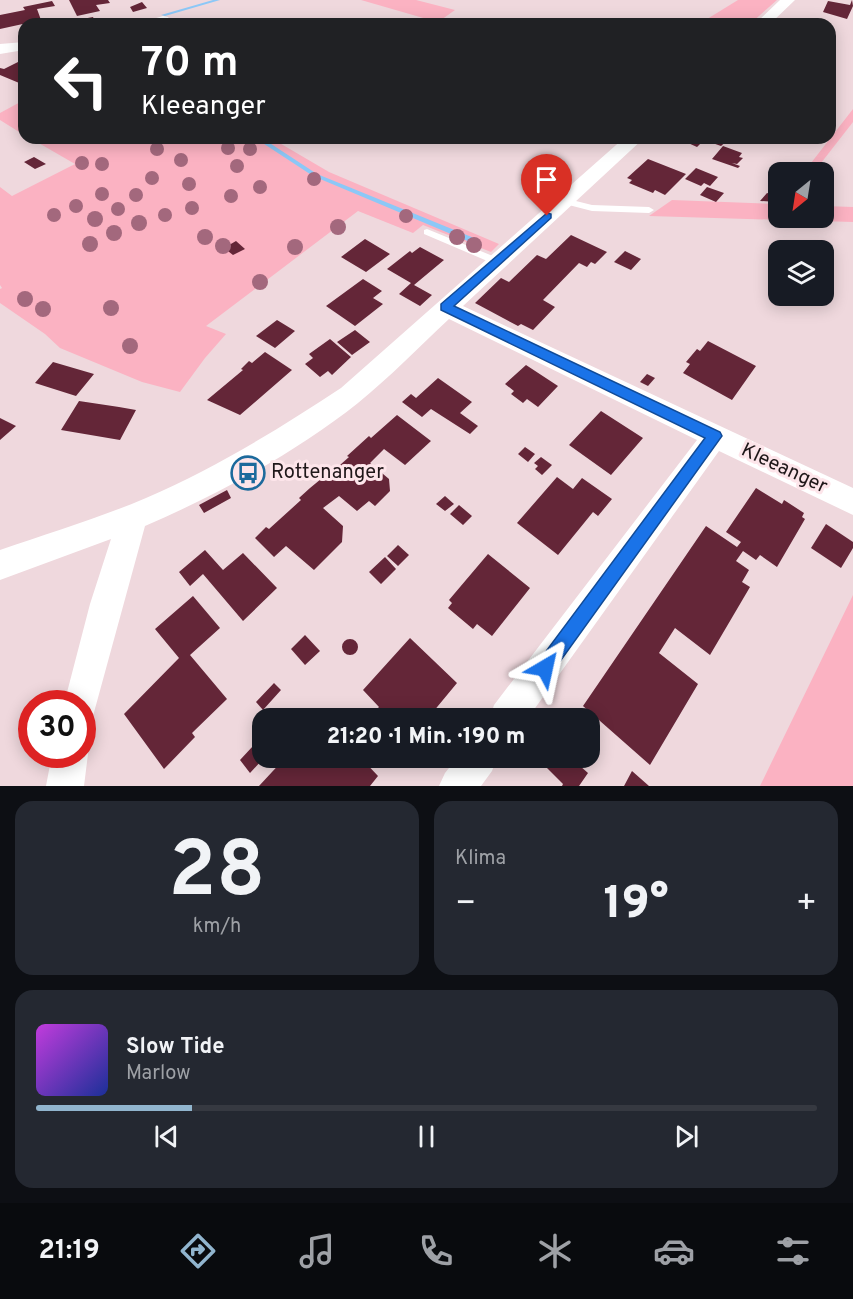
<!DOCTYPE html>
<html lang="de">
<meta charset="utf-8">
<style>
:root{--surface:#171b24;--page:#242831;--text:#f1f3f6;--muted:#9ea1a6;--line:#363941;--accent:#91b5ce}
body{margin:0;font-family:Overpass,sans-serif;background:var(--page);color:var(--text);height:100vh;display:flex;flex-direction:column;font-size:22px;white-space:nowrap}
*{box-sizing:border-box;margin:0}
p{font-size:20px;color:var(--muted)}
.icon{flex:none;width:33px;height:33px;fill:none;stroke:currentColor;stroke-width:2;stroke-linecap:round;stroke-linejoin:round}
.map{position:relative;height:786px;overflow:hidden}
.details{display:flex;flex-direction:column;gap:15px;padding:15px;background:#0d0f14;flex:1}
.details>*{flex:none}
.guide{position:absolute;left:18px;top:18px;width:818px;height:126px;border-radius:18px;box-shadow:0 3px 15px #0003;background:#202124;color:#fff;overflow:hidden}
.needle{width:39px;rotate:210deg}
.fabs{position:absolute;left:768px;top:162px;display:grid;gap:12px}
.fabs a{display:grid;place-items:center;width:66px;height:66px;border-radius:12px;background:var(--surface);box-shadow:0 3px 15px #0003;font-size:30px}
.speed{position:absolute;left:18px;top:690px;display:flex;gap:12px;font-size:30px;font-weight:700;text-align:center}
.speed>*{display:grid;place-content:center;width:78px;height:78px;border-radius:50%;background:var(--surface);box-shadow:0 3px 15px #0003;line-height:1}
.speed .limit{border:9px solid #d22;background:#fff;color:#111}
.pin{position:absolute;display:grid;place-items:center;width:51px;height:51px;color:#fff;margin:-62px -26px;border-radius:50% 50% 50% 0;rotate:-45deg;box-shadow:0 0 6px #0007}
.pin .icon{rotate:45deg}
.me{position:absolute;width:66px;margin:-33px;rotate:36deg;stroke-linejoin:round;filter:drop-shadow(0 0 4px #0008)}
.turn{display:flex;align-items:center;gap:21px;height:126px;padding:0 24px;font-size:27px}
.turn .icon{width:78px;height:78px;stroke-width:2.5}
.turn b{display:block;font-size:42px;line-height:51px}
.big{font-size:45px;font-weight:800;line-height:1.1}
.details .card{flex:1;display:flex;flex-direction:column;justify-content:center;gap:9px;min-width:0;padding:0 21px;border-radius:18px;background:var(--page)}
.details .dial{align-items:center;gap:0}
.dial b{font-size:78px;line-height:1}
.song{display:flex;align-items:center;gap:18px}
.cover{width:72px;height:72px;border-radius:9px;background:linear-gradient(135deg,hsl(290 70% 55%),hsl(230 70% 35%))}
.played{height:6px;border-radius:3px;background:linear-gradient(90deg,var(--accent) 20%,var(--line) 20%)}
.keys{display:flex;justify-content:space-around;direction:ltr}
.heat{display:flex;justify-content:space-between;align-items:center;font-size:33px;direction:ltr}
.details .tiles{flex:1;display:grid;gap:15px;grid-template-columns:1fr 1fr}
.card:last-child{grid-column:span 2}
.trip{position:absolute;left:252px;top:708px;width:348px;height:60px;border-radius:18px;background:var(--surface);box-shadow:0 3px 15px #0003;font-weight:800;line-height:60px;text-align:center}
.tabs{display:flex;height:96px;justify-content:space-around;align-items:center;background:#090b0e;color:var(--muted)}
.tabs .icon{width:42px;height:42px}
.tabs .active{color:var(--accent)}
.tabs b{font-size:27px;color:var(--text)}
.map>svg:first-child{display:block}
.green{fill:#fbb2c2}
.lines{fill:none;stroke-linecap:round;stroke-linejoin:round}
.stream{fill:#8cc8f7;fill-rule:evenodd}
.building{fill:#642638}
.lane{fill:#fff;fill-rule:evenodd}
.street{fill:#fff;fill-rule:evenodd}
.tree{fill:#a3687d}
.route{fill:#1a73e8;stroke:#114b97;stroke-width:1.5}
.labels{text-anchor:middle;dominant-baseline:central;stroke-width:6;stroke-linejoin:round;paint-order:stroke}
.street-label{font-size:20px;fill:#1f1719;stroke:#fde5ea}
.poi-label{font-size:20px;fill:#1f1719;stroke:#fde5ea;text-anchor:start}
</style>
<div class="map">
<svg width="853" height="786" viewBox="0 0 853 786">
<rect width="100%" height="100%" fill="#efd8dd"/>
<path class="green" d="M361,0h55l39,10 -14,10 14,4h-11z
M738,0h39l-27,24h-51z
M24,100v35l-24,-15v-7z
M853,109v13l-39,50h-10z
M30,138h241l58,34 170,72 -8,8 -68,-27 -10,8 -55,-22 -152,115 20,8 -21,24 -25,34 -38,-10 -82,-34 -15,-14 -45,-31v-14l2,-1 -2,-3v-98l12,9 63,-32z
M672,200l106,4v14h46v-12l29,1v15l-204,-6z
M853,595v191h-93z"/>
<g class="lines">
<path class="stream" d="M213,0h7l-55,16 -4,-1z
M445,21l8,2v1l-10,-1v-1z
M255,138h7l55,36 157,64 1,2 -3,2h-2l-157,-66z"/>
</g>
<path class="building" d="M69,0h39l2,3 -14,2 4,6 -23,5z
M852,0l1,6 -6,13 -24,-7 5,-11 22,4z
M52,1l3,5 -18,3 4,11 -41,9v-14l25,-5 -2,-3z
M142,2l5,6 -14,4 -3,-5z
M93,17l3,7h-17l-2,-4z
M24,59v26l-24,-10v-7l4,1z
M677,138h49l3,1 -8,7 -17,-6 -7,7z
M723,146l19,7 -3,4 4,1 -6,6 -5,-1 8,3 -2,2 -26,-9z
M34,157l12,7 -11,5 -11,-7z
M648,159l28,11 10,4 -21,21 -10,-5 -2,3 -24,-10 3,-3 -5,-2z
M696,168l22,9 -8,9 -6,-3 -3,3 -16,-7z
M707,187l17,6 -8,9 -16,-7z
M777,187l1,15 -18,-1 7,-8 4,1z
M571,235l36,17 -12,12 -4,-2 -4,5 -8,-4 -36,37 12,7 -22,23 -12,-6 -3,2 -43,-23 26,-25 8,4 28,-27 9,4z
M365,239l25,15 -24,18 -25,-15z
M236,241l9,8 -12,6 -9,-7z
M420,247l24,13 -30,25 18,10 -12,11 -21,-12 12,-11 -24,-14 23,-18 2,2z
M625,251l16,8 -10,11 -17,-8z
M363,279l19,12 -9,7 10,6 -28,22 -29,-20z
M277,320l18,11 -20,17 -19,-12z
M355,330l15,12 -18,13 -15,-13z
M330,339l21,18 -19,18 -4,-4 -8,6 -15,-13 8,-6 -4,-4z
M708,341l48,25 -24,34 -49,-27 7,-9 -4,-2 11,-13 3,2z
M265,352l27,18 -52,45 -33,-15 36,-30 -2,-1 8,-8 3,2z
M53,362l41,12 -18,22 -41,-13z
M526,365l32,21 -20,21 -11,-8 -4,4 -12,-9 3,-3 -9,-7z
M647,374l8,4 -7,8 -8,-4z
M438,378l34,24 -12,11 18,13 -8,8 -39,-25 -9,8 -20,-15 9,-8 5,4z
M79,401l40,6 17,3 -16,30 -59,-10z
M601,411l42,27 -32,37 -42,-30z
M397,415l34,26 -26,24 -21,-16 -14,14 19,16 1,12 -15,15 -6,-5 -12,10 -18,-15 -16,12 20,18 -1,16 -28,28 -28,-24 -12,11 -19,-19 11,-11 3,2 32,-29 -2,-2 11,-10 11,-9 1,2 27,-24 -2,-1 22,-20 2,2z
M0,418l16,8 -16,14z
M525,447l10,7 -7,8 -10,-8z
M541,457l11,8 -10,10 -7,-6 3,-3 -4,-3z
M557,477l16,12 9,-11 30,21 -14,17 -5,-4 -35,43 -41,-32z
M756,488l26,16 2,-4 20,13 -2,4 3,2 -28,48 -17,-12 -4,5 -13,-9 -7,10 13,9 -7,12 8,5 -40,68 -35,-27 -16,25 39,31 -48,81 -67,-59 123,-180 31,21 4,-5 -15,-10z
M227,490l4,8 -27,15 -5,-8z
M445,496l9,8 -9,7 -9,-7z
M459,505l13,11 -9,9 -13,-11z
M826,524l27,18v6l-12,20 -30,-20z
M398,545l11,10 -11,11 -11,-10z
M205,550l18,20 20,-17 34,35 -34,33 -40,-47 -13,12 -11,-14z
M488,554l42,34 -38,48 -15,-12 -4,5 -25,-21 4,-5 -3,-3z
M385,557l11,12 -15,15 -12,-12z
M193,596l27,32 -30,27 37,44 -35,34 3,4 -31,32 -40,-55 55,-56 -24,-29z
M305,635l15,16 -15,14 -14,-16z
M410,638l47,45 -29,35h-38l-4,-4 -5,4 -6,-7 4,-4 -16,-17z
M342 647a8 8 0 1 1 16 0a8 8 0 1 1-16 0Z
M274,683l7,7 -18,20 -7,-8z
M253,746l10,13 -13,14 -10,-13z
M285,758h76l17,18 -8,10h-111z
M551,758h20l17,15 -9,13h-17l1,-2 -18,-18z
M632,771l17,15h-25z"/>
<g class="lines">
<path class="lane" d="M564,198l28,7 57,2 5,3 -5,3 -57,-2 -31,-8 -2,-2z
M427,229l73,30 1,2 -5,3 -4,-1 -68,-29v-4z"/>
<path class="street" d="M780,0h15l-25,24h-15z
M163,16l5,1 2,3 -2,3 -24,1 2,-3z
M24,42v8l-24,4v-10z
M624,138h20l-181,168 390,182v27l-134,-64 -191,267h-38l4,-13 203,-265 -248,-121c-30,28 -59,58 -91,84 -63,50 -139,91 -213,123l-52,190 -11,5v-17h-18l26,-100 21,-65 -111,41v-30c49,-17 99,-32 146,-52 69,-30 133,-69 195,-110z
M82,741l6,13 -4,32h-38l6,-32h30z
M457,758h40l-5,13 -11,15h-42l6,-13z"/>
</g>
<g class="tree">
<circle cx="228" cy="148" r="7"/>
<circle cx="157" cy="149" r="7"/>
<circle cx="250" cy="149" r="7"/>
<circle cx="181" cy="160" r="7"/>
<circle cx="82" cy="163" r="7"/>
<circle cx="102" cy="164" r="7"/>
<circle cx="237" cy="166" r="7"/>
<circle cx="152" cy="178" r="7"/>
<circle cx="314" cy="179" r="7"/>
<circle cx="189" cy="184" r="7"/>
<circle cx="260" cy="187" r="7"/>
<circle cx="102" cy="194" r="7"/>
<circle cx="136" cy="195" r="7"/>
<circle cx="231" cy="196" r="7"/>
<circle cx="76" cy="206" r="7"/>
<circle cx="192" cy="208" r="7"/>
<circle cx="118" cy="209" r="7"/>
<circle cx="54" cy="215" r="7"/>
<circle cx="165" cy="215" r="7"/>
<circle cx="406" cy="216" r="7"/>
<circle cx="95" cy="219" r="8"/>
<circle cx="139" cy="223" r="8"/>
<circle cx="338" cy="227" r="8"/>
<circle cx="114" cy="233" r="8"/>
<circle cx="205" cy="237" r="8"/>
<circle cx="457" cy="237" r="8"/>
<circle cx="90" cy="244" r="8"/>
<circle cx="474" cy="245" r="8"/>
<circle cx="223" cy="246" r="8"/>
<circle cx="295" cy="247" r="8"/>
<circle cx="260" cy="282" r="8"/>
<circle cx="25" cy="299" r="8"/>
<circle cx="111" cy="308" r="8"/>
<circle cx="43" cy="309" r="8"/>
<circle cx="130" cy="346" r="8"/>
</g>
<path class="route" d="M547,213l4,1v4l-97,88 266,126 2,4 -171,238 -6,3 -7,-3 -2,-6 2,-6 167,-224 -264,-128v-6z"/>
<defs>
<symbol id="bus-ring" viewBox="-11 -11 22 22"><circle r="9.5" fill="#fde5ea" stroke="#1c6a9c" stroke-width="1.5"/><path d="M-5-6H5V4H4V6H2V4H-2V6H-4V4H-5ZM-3.5-4V0h7V-4ZM-3.5 1.2v1.5H-2V1.2ZM2 1.2v1.5H3.5V1.2Z" fill="#1c6a9c"/></symbol>
</defs>
<g fill-rule="evenodd">
<use href="#bus-ring" x="229" y="454" width="38" height="38"/>
</g>
<g class="labels">
<g class="street-label">
<text transform="translate(784 469) rotate(25)">Kleeanger</text>
</g>
<g class="poi-label">
<text x="271" y="473">Rottenanger</text>
</g>
</g>
</svg>
<div class="fabs">
<a><svg class="needle" viewBox="-14 -14 28 28"><path d="M0-13l5 13h-10z" fill="#e53935"/><path d="M0 13l5-13h-10z" fill="#9ea1a6"/></svg></a>
<a><svg class="icon" aria-label="layers" viewBox="0 0 24 24"><path d="M12 4l9 5-9 5-9-5zM3 14l9 5 9-5"/></svg></a>
</div>
<div class="speed"><div class="limit">30</div></div>
<div class="pin" style="left:547px;top:216px;background:#d93025"><svg class="icon" aria-label="arrive" viewBox="0 0 24 24"><path d="M6 21V4h12l-3 4 3 4H6"/></svg></div>
<svg class="me" style="left:545px;top:668px" viewBox="-20 -20 40 40"><path d="M0-17L14 15 0 8-14 15z" fill="#1a73e8" stroke="#fff" stroke-width="4"/></svg>
<div class="trip">21:20 · 1 Min. · 190 m</div>
<div class="guide">
<div class="turn"><svg class="icon" aria-label="left" viewBox="0 0 24 24"><path d="M17 20v-9H6M10 6l-5 5 5 5"/></svg><div><b>70 m</b>Kleeanger</div></div>
</div>
</div>
<section class="details">
<div class="tiles">
<div class="card dial"><b>28</b><p>km/h</p></div>
<div class="card"><p>Klima</p>
<div class="heat"><a>−</a><b class="big">19°</b><a>+</a></div>
</div>
<div class="card">
<div class="song"><i class="cover"></i><div><b>Slow Tide</b><p>Marlow</p></div></div>
<div class="played"></div>
<div class="keys"><svg class="icon" aria-label="previous" viewBox="0 0 24 24"><path d="M18 5L8 12l10 7zM5 5v14"/></svg><svg class="icon" aria-label="pause" viewBox="0 0 24 24"><path d="M8 5v14M16 5v14"/></svg><svg class="icon" aria-label="next" viewBox="0 0 24 24"><path d="M6 5l10 7-10 7zM19 5v14"/></svg></div>
</div>
</div>
</section>
<nav class="tabs">
<b>21:19</b>
<svg class="icon active" aria-label="directions" viewBox="0 0 24 24"><path d="M12 3l9 9-9 9-9-9zM9 14v-3h6M13 9l2 2-2 2"/></svg>
<svg class="icon" aria-label="music" viewBox="0 0 24 24"><path d="M9 18V5l10-2v13"/><circle cx="6" cy="18" r="3"/><circle cx="16" cy="16" r="3"/></svg>
<svg class="icon" aria-label="phone" viewBox="0 0 24 24"><path d="M5 4h4l2 5-3 2q2 4 5 5l2-3 5 2v4C11 20 4 13 5 4z"/></svg>
<svg class="icon" aria-label="climate" viewBox="0 0 24 24"><path d="M12 3v18M4 7l16 10M4 17L20 7"/></svg>
<svg class="icon" aria-label="car" viewBox="0 0 24 24"><path d="M5 17H2v-5l4-1 3-4h7l3 4 3 1v5h-3M9 17h6M6 11h13"/><circle cx="7" cy="17" r="2"/><circle cx="17" cy="17" r="2"/></svg>
<svg class="icon" aria-label="filters" viewBox="0 0 24 24"><path d="M4 7h16M4 17h16"/><circle cx="9" cy="7" r="2"/><circle cx="15" cy="17" r="2"/></svg>
</nav>
